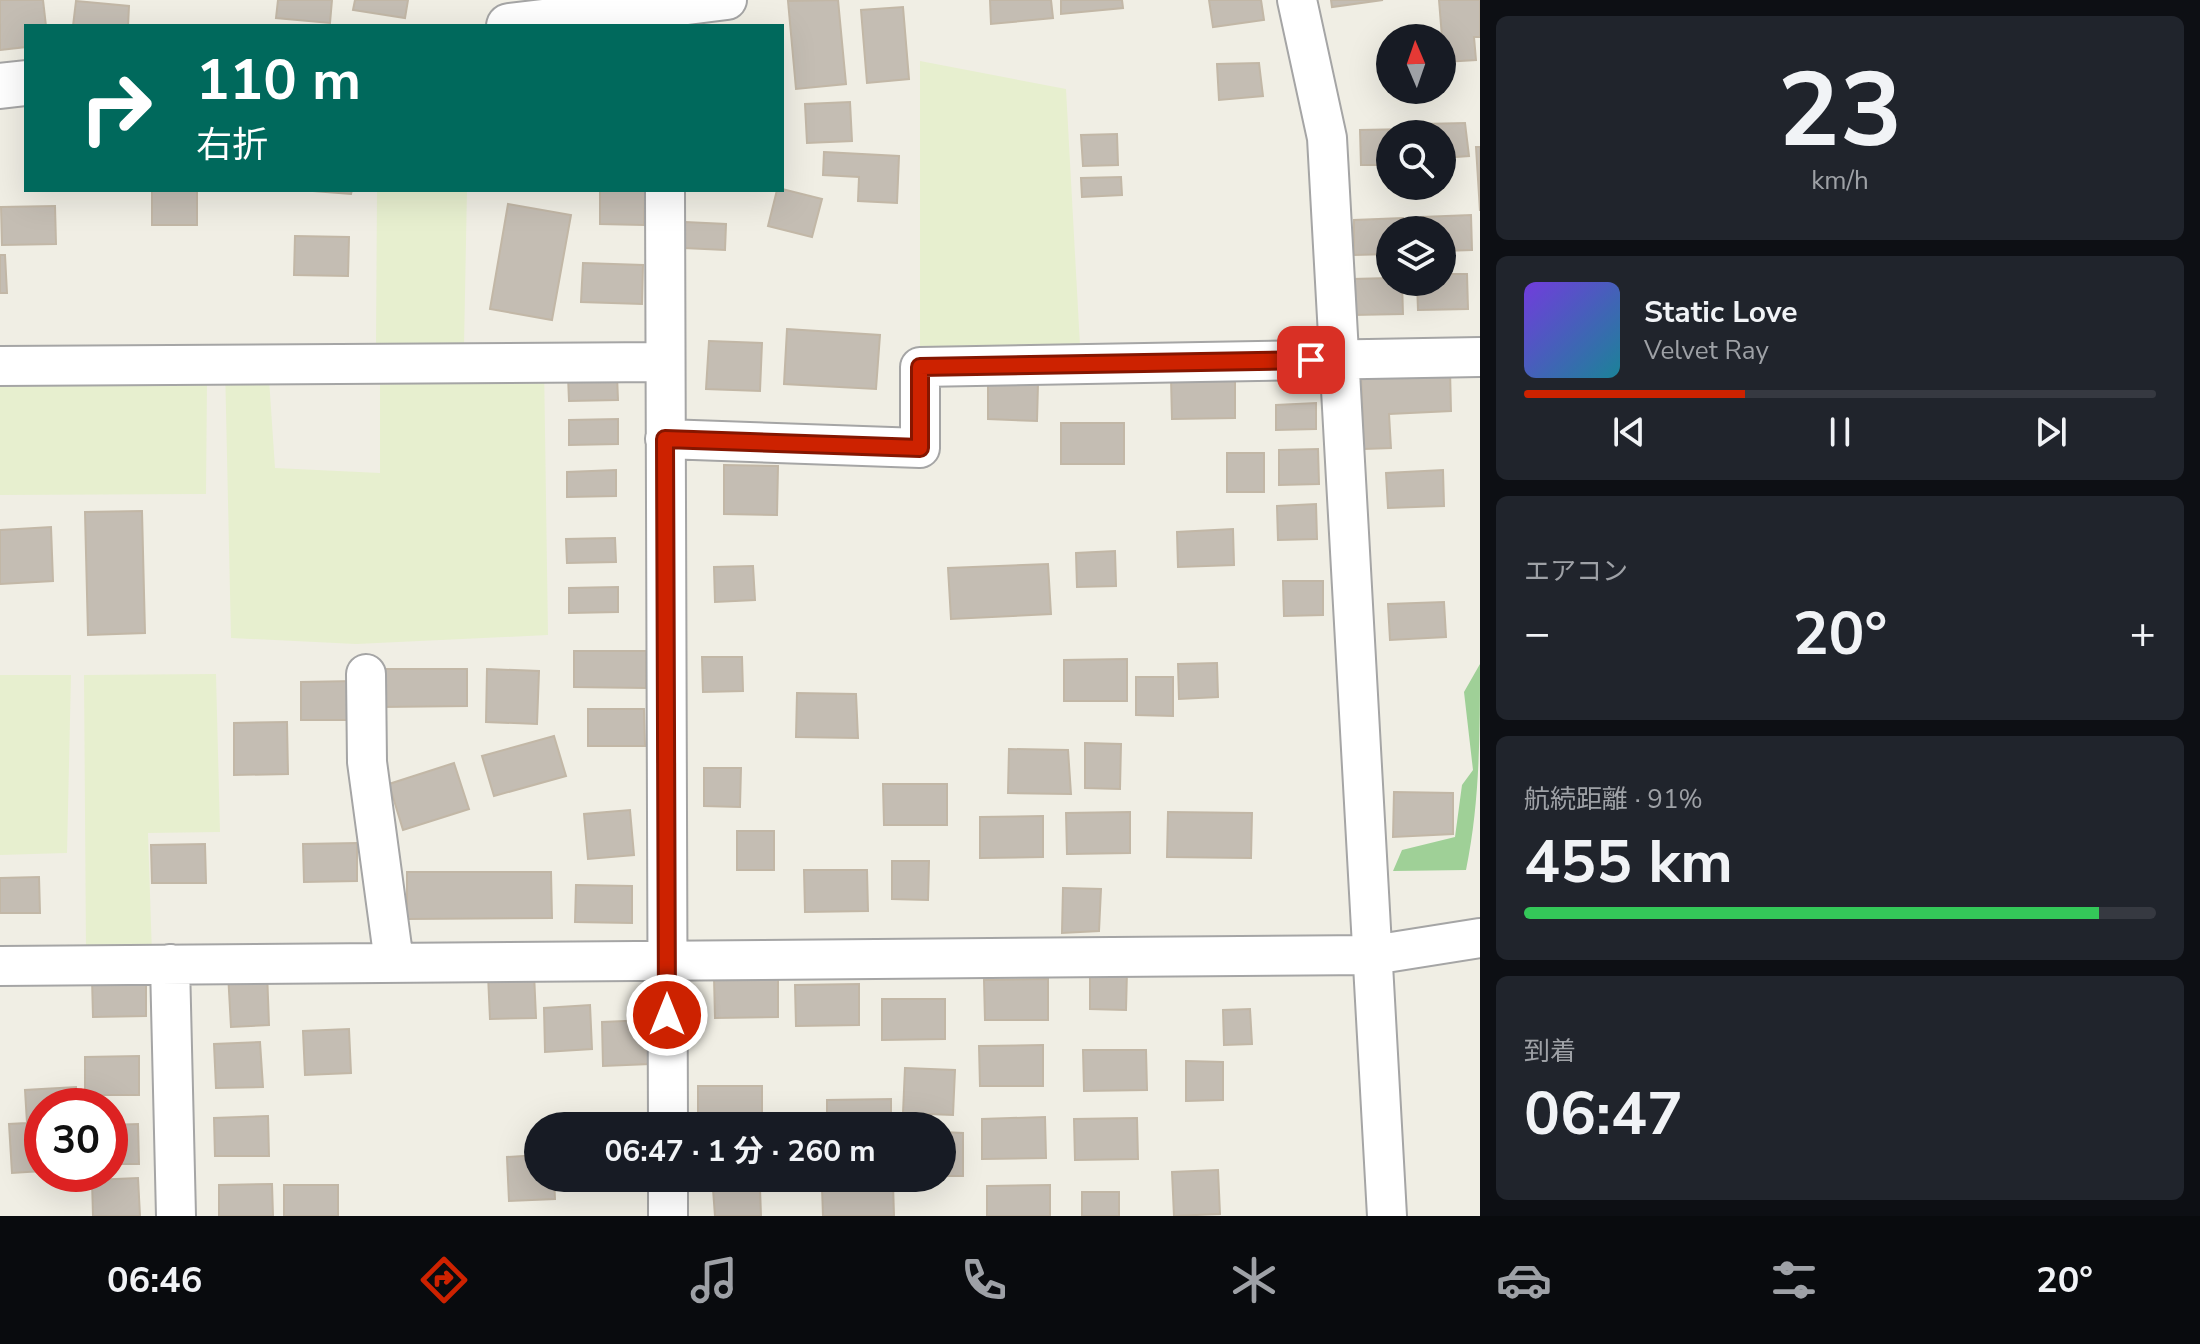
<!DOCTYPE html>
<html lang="ja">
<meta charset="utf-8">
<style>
:root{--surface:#171b24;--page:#20242c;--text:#f1f3f6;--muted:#9ea1a6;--line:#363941;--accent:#cd2200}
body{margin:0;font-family:"Nunito Sans","Noto Sans JP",sans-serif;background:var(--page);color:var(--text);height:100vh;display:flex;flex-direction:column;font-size:30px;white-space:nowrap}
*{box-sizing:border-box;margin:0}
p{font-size:26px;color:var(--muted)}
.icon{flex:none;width:44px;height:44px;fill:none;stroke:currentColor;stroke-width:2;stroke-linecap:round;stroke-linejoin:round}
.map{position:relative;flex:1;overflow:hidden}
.drawer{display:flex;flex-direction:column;gap:16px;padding:16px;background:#0d0f14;width:720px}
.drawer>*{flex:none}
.banner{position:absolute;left:24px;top:24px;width:760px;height:168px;border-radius:0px;box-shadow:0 8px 32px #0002;background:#00695c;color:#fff;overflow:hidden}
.needle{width:52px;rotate:358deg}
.buttons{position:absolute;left:1376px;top:24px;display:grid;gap:16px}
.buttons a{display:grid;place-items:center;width:80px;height:80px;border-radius:50%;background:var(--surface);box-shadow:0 8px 32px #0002;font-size:40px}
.speed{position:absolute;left:24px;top:1088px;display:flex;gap:16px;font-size:40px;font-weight:700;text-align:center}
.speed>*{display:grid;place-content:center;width:104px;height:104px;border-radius:50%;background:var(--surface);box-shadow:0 8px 32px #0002;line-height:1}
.speed .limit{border:12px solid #d22;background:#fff;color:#111}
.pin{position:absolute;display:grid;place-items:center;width:68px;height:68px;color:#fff;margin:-34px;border-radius:16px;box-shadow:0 4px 12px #0006}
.me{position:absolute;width:88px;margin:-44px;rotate:0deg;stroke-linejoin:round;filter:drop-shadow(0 0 6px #0008)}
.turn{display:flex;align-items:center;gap:28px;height:168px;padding:0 40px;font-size:36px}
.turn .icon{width:104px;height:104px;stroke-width:2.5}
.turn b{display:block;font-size:56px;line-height:68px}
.big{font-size:60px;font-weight:700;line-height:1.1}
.drawer .widget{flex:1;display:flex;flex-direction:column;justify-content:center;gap:12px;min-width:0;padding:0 28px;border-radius:12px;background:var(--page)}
.drawer .dial{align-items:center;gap:0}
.dial b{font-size:104px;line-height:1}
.song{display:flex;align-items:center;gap:24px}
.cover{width:96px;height:96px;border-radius:12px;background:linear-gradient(135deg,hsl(260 70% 55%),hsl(190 70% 35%))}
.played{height:8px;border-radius:4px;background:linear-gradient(90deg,var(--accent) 35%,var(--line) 35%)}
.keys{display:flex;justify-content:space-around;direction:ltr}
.heat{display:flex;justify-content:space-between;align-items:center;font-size:44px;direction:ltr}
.charge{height:12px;border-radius:6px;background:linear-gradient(90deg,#34c759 91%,var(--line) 0)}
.trip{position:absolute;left:524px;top:1112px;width:432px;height:80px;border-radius:40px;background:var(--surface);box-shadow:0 8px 32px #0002;font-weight:700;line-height:80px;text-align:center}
.tabs{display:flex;height:128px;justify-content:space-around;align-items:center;background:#090b0e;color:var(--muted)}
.tabs .icon{width:56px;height:56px}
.tabs .current{color:var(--accent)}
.tabs b{font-size:36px;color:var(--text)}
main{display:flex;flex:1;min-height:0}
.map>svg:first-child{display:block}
.farmland{fill:#e7efcf}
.forest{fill:#9fd097}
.building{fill:#c4bdb3;stroke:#c2b7a6;stroke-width:2}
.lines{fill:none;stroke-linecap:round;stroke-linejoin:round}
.minor-casing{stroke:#a5a5a5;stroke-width:42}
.tertiary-casing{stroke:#a5a5a5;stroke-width:48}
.minor{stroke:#fff;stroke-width:38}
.tertiary{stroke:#fff;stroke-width:44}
.route-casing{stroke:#851600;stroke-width:20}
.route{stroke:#cd2200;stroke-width:14}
</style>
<main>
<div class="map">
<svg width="1480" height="1216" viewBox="0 0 1480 1216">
<rect width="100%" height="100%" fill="#f0eee4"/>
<path class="farmland" d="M920,61l146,28 15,275 -161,3z
M377,190h90l-3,156 -88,-3z
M544,363l4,272 -192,9 -125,-6 -6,-273 43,-1 7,104 105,5v-109z
M0,381l207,1 -1,112 -206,1z
M216,674l4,158 -72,1 4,122 -66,-4 -2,-276z
M0,675h71l-4,178 -67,2z"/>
<path class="forest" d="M1480,664c0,69 0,138 -14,206l-73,1 9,-21 53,-13 7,-52 11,-15 -9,-78z"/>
<path class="building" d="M0,0h43l3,26h-20v21l-26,3z
M278,0h54l-2,23 -54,-5z
M355,0h53l-3,18 -52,-8z
M838,0l8,84 -50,5 -8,-88z
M990,0h61l2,18 -62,6z
M1061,0h61l1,8 -62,6z
M1209,0h52l3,20 -51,7z
M1331,0h52l-51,7z
M1439,0h41v37h-6l2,23 -32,2z
M76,1l53,5 -1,20h-55z
M903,7l6,72 -42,4 -6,-73z
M1259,63l4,33 -44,4 -2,-36z
M850,102l2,39 -45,2 -2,-39z
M1465,123l4,33 -27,2v-24h-18l-1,-10z
M1410,129v5h-20v31h-29l-1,-35z
M1117,134l1,31 -35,1 -2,-31z
M1476,147h4v64z
M824,152l75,4 -2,47 -39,-2 1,-24 -36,-2z
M1121,177l1,18 -40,2 -1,-19z
M782,189l40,10 -10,38 -44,-11 9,-36z
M152,190h45v35h-45z
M300,190h52l-1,4z
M600,190h45l-1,35 -44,-1z
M508,204l63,11 -19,105 -62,-11z
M55,206l1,38 -54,1 -1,-38z
M1471,215l1,35 -30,1v-21h-21v-13z
M1403,218l1,12h-14v24l-36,1v-35z
M685,222l41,2 -1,26 -41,-2z
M295,236l54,1 -1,39 -54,-1z
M0,255h5l2,38h-7z
M583,263l60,2 -1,39 -61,-2z
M1442,274h25l1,35 -50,1 -1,-28h25z
M1390,278v4h12l1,32 -50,1 -1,-36z
M787,329l93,6 -4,54 -92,-5z
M709,341l53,2 -2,48 -54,-2z
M1450,370l1,41 -62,3 2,34 -27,1 -3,-75z
M617,375l1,25 -49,1 -1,-25z
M1235,377v41l-63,1 -1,-41z
M988,383l50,1 -1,37 -49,-2z
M1316,403v26l-40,1v-25z
M618,419v25l-49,1v-25z
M1061,423h63v41h-63z
M1318,449l1,35 -40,1v-35z
M1227,453h37v39h-37z
M724,465l54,1 -1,49 -53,-1z
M616,470v26l-49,1v-25z
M1443,470l1,36 -56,2 -2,-35z
M1316,504l1,35 -39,1 -1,-34z
M142,511l3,122 -57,2 -3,-123z
M51,527l2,54 -53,3v-54z
M1233,529l1,36 -56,2 -1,-35z
M615,538l1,24 -49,1 -1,-24z
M1115,551l1,35 -39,1 -1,-34z
M1048,564l3,50 -100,5 -3,-51z
M753,566l2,34 -40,2 -1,-35z
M1283,581h40v34l-39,1z
M618,587v25l-49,1v-25z
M1444,602l2,35 -56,3 -2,-36z
M574,651h72v37l-72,-1z
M702,657h40l1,34 -40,1z
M1127,659v42h-63v-41z
M1217,663l1,34 -39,2 -1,-35z
M380,669h87v37l-86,1z
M487,669l52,2 -2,53 -51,-2z
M1136,677h37v39l-37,-1z
M355,681v39h-54v-38z
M797,693l59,1 2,44 -62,-1z
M588,709h56l1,37h-57z
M287,722l1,52 -54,1v-52z
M554,736l12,40 -72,20 -12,-40z
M1085,743l36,1 -1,45 -35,-1z
M1009,749l59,1 3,44 -63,-1z
M454,763l15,46 -66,21 -14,-46z
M704,768h37l-1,39 -36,-1z
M883,784h64v41h-63z
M1394,792l59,1v41l-60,3z
M630,810l4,45 -46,4 -4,-45z
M1130,812v41l-63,1 -1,-41z
M1168,812l84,1 -1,45 -84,-1z
M1043,816v41l-63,1v-41z
M737,831h37v39h-37z
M357,843v38l-53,1 -1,-38z
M205,844l1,39h-54l-1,-38z
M892,861h37l-1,39 -36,-1z
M804,870h63l1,41 -63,1z
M407,872h144l1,46 -145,1z
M39,877l1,36h-40v-35z
M576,885l56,1v37l-57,-1z
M1063,888l38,1 -2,42 -37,2z
M267,971l2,54 -38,2 -3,-54z
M1090,971h37l-1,39 -36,-1z
M534,973l2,45 -46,1 -2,-44z
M778,976v41l-63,1 -1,-41z
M146,977v39l-53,1 -1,-39z
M1048,979v41h-63l-1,-40z
M859,984v41l-63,1 -1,-41z
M882,999h63v40l-63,1z
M590,1005l2,44 -47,3 -1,-44z
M1250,1009l2,35 -28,1 -1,-35z
M648,1020l2,44 -47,2 -1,-44z
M349,1029l2,44 -46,2 -2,-44z
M260,1042l3,45 -47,1 -2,-44z
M1043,1045v41h-63l-1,-40z
M1083,1050h63l1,40 -63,1z
M139,1056v39h-54v-38z
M1186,1061l37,1v38l-37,1z
M905,1068l50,2 -2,45 -50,-2z
M698,1086h64v40h-64z
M76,1087l1,19h-35v65l-30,2 -3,-49 18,-1 -2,-33z
M891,1099v27h-64v-26z
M268,1116l1,40h-54l-1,-38z
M1045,1117l1,41 -64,1v-40z
M1137,1118l1,41 -63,1 -1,-41z
M138,1124l1,40h-29v-39z
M942,1132l21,1v43h-21z
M538,1155v23h16l1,21 -46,2 -2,-44z
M1218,1170l2,44 -46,2 -2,-44z
M138,1178l2,38h-47l-1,-36z
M272,1184l1,32h-54v-31z
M893,1184l1,32h-71l-1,-29z
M284,1185h54v31h-54z
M1050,1185v31h-63v-30z
M760,1188l1,28h-46l-2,-27z
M1082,1192h37v24h-37z"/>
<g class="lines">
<defs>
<path id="minor" d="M1297,0l30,138 60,1078
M664,8l63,-8
M665,190l3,936
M0,366l665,-4
M665,439l255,9v-81l560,-10
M366,674l1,88 27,200
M170,964l6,252
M0,966l1373,-11 107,-17
M668,1178v38"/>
<path id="tertiary" d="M509,26l155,-18
M0,86l26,-3"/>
</defs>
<use href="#minor" class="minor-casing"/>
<use href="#tertiary" class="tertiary-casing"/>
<use href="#minor" class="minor"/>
<use href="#tertiary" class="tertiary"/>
</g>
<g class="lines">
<defs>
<path id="route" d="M667,1015l-2,-576 255,9v-81l391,-7"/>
</defs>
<use href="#route" class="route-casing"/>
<use href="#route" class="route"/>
</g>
</svg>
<div class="buttons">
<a><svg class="needle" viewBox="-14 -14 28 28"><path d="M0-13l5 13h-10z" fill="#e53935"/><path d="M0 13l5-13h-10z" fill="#9ea1a6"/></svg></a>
<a><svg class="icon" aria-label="search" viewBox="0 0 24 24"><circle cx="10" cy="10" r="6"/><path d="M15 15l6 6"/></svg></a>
<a><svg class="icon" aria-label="layers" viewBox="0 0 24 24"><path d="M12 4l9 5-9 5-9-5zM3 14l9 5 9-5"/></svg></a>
</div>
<div class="speed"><div class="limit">30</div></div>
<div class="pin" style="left:1311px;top:360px;background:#d93025"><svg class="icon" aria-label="arrive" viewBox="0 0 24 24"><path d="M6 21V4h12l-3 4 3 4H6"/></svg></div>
<svg class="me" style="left:667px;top:1015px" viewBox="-20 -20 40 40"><circle r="17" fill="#cd2200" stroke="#fff" stroke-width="3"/><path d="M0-11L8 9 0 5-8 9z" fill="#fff"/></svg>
<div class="trip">06:47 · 1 分 · 260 m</div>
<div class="banner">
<div class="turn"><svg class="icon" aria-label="right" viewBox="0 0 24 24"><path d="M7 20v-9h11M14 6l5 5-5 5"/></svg><div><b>110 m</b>右折</div></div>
</div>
</div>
<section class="drawer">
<div class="widget dial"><b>23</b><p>km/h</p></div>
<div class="widget">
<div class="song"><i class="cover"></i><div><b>Static Love</b><p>Velvet Ray</p></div></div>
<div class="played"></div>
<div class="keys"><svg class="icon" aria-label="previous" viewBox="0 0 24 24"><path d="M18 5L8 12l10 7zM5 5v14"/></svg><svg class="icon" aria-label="pause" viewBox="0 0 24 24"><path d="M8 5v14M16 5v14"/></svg><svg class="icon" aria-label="next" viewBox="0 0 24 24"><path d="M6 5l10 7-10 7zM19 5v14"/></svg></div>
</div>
<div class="widget"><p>エアコン</p>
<div class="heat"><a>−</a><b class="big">20°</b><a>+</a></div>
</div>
<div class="widget"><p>航続距離 · 91%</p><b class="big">455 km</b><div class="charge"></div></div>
<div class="widget"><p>到着</p><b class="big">06:47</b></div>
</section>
</main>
<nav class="tabs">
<b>06:46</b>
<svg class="icon current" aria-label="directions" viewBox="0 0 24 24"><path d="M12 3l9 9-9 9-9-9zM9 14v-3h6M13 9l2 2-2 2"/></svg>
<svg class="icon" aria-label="music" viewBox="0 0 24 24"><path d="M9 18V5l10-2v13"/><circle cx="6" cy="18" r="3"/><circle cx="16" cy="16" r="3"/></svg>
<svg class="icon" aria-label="phone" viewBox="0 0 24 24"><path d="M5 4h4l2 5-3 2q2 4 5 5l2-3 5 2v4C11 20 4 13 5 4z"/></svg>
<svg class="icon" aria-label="climate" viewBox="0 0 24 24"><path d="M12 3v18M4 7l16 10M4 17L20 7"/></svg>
<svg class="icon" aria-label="car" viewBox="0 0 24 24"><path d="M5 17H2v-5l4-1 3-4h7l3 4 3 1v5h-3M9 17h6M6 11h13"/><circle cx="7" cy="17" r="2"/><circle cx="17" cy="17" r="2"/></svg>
<svg class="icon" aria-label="filters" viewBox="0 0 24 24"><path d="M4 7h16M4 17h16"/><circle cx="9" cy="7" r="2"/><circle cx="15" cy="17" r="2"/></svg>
<b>20°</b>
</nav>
